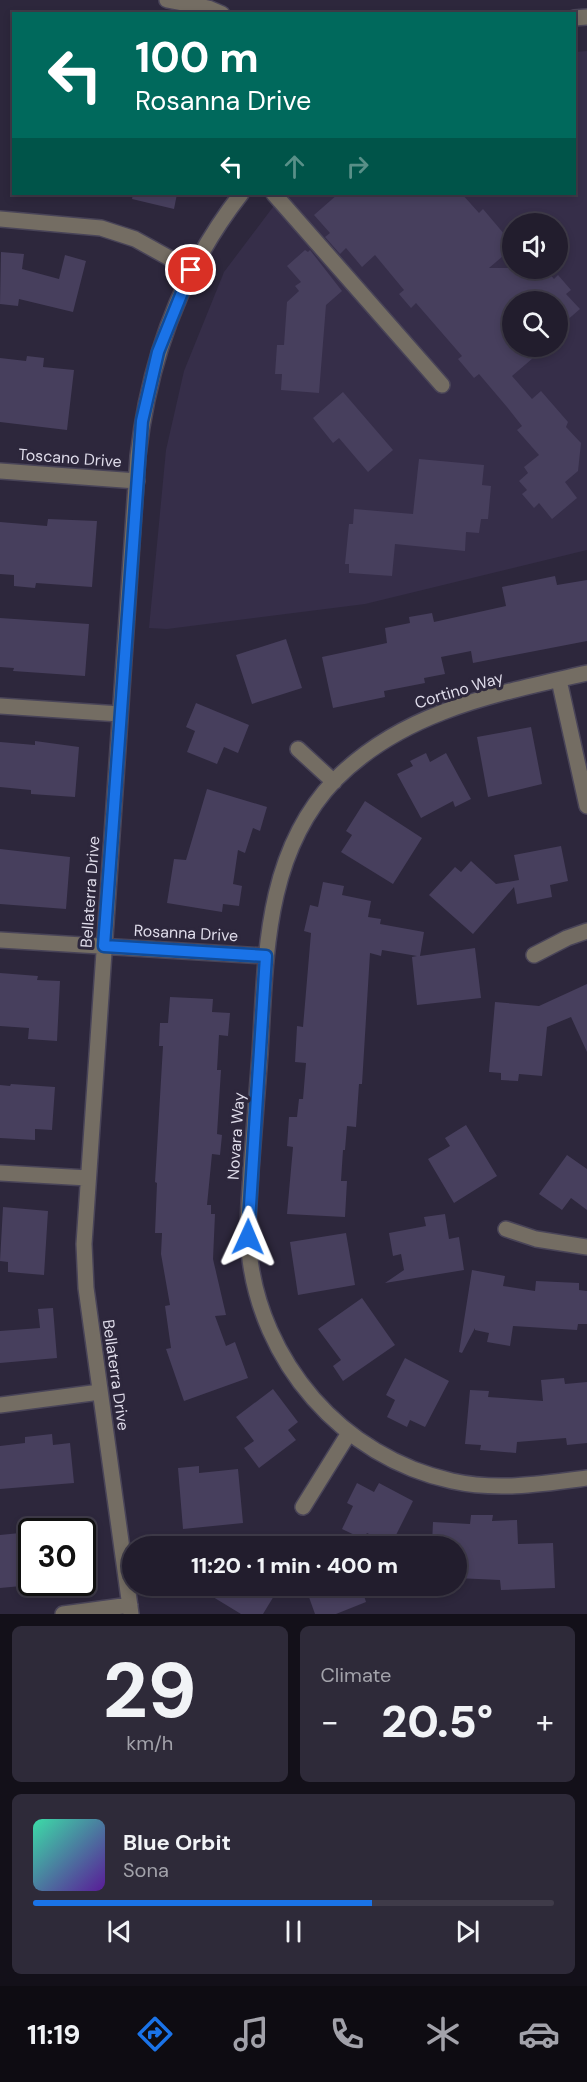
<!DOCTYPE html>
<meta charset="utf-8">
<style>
:root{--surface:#221d2d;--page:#2e2a39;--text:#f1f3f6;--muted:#a2a2aa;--line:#3f3b49;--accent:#1a73e8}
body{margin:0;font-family:"DM Sans",sans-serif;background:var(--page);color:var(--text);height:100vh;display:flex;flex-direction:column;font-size:22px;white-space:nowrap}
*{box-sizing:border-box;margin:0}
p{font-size:20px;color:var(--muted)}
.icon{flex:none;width:33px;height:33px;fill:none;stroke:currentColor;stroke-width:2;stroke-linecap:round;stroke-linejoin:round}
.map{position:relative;height:1614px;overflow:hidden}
.side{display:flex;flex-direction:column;gap:12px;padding:12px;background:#131019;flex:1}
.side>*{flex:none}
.top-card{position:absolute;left:12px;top:12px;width:564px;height:183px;border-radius:0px;box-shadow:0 3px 9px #0003,0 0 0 2px var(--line);background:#00695c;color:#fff;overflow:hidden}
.controls{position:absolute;left:502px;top:213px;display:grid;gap:12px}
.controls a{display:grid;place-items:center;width:66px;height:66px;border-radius:50%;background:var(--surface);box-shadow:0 3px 9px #0003,0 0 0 2px var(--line);font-size:30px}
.speed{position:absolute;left:18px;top:1518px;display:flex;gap:12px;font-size:30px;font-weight:700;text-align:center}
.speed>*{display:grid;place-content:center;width:78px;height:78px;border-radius:50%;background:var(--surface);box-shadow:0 3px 9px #0003,0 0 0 2px var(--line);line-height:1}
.speed .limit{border:3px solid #111;border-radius:9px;background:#fff;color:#111}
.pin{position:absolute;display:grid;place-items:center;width:51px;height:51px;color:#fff;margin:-26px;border:3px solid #fff;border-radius:50%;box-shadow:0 2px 6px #0007}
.me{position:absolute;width:66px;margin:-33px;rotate:1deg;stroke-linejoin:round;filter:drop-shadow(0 0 4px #0008)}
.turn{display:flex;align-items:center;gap:21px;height:126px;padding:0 24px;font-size:27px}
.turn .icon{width:78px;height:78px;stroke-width:2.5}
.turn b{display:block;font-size:42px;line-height:51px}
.lanes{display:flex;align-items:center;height:57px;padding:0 24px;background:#0003;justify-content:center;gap:30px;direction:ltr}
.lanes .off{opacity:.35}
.big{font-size:45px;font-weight:800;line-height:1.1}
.side .tile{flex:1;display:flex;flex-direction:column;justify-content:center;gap:9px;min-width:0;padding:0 21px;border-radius:9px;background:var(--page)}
.side .dial{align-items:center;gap:0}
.dial b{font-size:78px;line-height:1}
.song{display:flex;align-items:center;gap:18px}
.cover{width:72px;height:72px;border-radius:9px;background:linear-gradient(135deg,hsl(160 70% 55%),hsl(270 70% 35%))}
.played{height:6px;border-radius:3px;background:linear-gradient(90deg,var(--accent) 65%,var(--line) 65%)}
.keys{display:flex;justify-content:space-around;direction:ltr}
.heat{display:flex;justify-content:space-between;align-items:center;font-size:33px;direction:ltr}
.side .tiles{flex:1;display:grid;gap:12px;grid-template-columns:1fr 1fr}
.tile:last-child{grid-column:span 2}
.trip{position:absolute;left:122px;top:1536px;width:345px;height:60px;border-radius:30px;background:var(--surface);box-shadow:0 3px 9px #0003,0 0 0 2px var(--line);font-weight:800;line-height:60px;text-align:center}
.dock{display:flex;height:96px;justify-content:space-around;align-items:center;background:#0e0c12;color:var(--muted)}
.dock .icon{width:42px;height:42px}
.dock .current{color:var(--accent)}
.dock b{font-size:27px;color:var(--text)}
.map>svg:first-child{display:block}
.built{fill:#362e49;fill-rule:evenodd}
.building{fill:#473f5d}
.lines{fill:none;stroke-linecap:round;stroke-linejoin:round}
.minor-casing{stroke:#494458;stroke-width:18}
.minor{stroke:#746d63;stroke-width:15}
.route-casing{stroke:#114b97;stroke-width:15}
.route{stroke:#1a73e8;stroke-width:10}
.labels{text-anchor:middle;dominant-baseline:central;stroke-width:6;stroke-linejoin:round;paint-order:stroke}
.street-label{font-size:16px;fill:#dfdcea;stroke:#2d273c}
</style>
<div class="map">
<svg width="587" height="1614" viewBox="0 0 587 1614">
<rect width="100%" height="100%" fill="#2d273c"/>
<path class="built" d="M587,51v499l-222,54 -198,25 -18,-1 17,-178 18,-79 40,-99 55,-73 7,-5h288l1,-142zM513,224h45v44h-45zM513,302h45v44h-45z"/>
<path class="building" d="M133,194h44l-3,15 -42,-10z
M338,194h124l17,19 4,-4 22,26 -4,4 9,11 -21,18h56l9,11 4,-4 13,15 -5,4 14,15 -22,19v-26h-45v44h34l-35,30 20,23 9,-8 27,31 -2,5 15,16 -3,28 -13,11 12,16 -25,21 -13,-16 -5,5 -12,-14 5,-4 -8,-9 9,-8 -4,-6 15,-12 -22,-25 5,-4 -15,-19 -28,-33 -5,4 -16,-19 4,-3 -46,-53 -5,5 -12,-14 5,-4 -29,-35 -13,12 -16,-19 -6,6 -15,-17 5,-4 -16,-18z
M305,250l3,2 2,-2 32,41 -16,14 -7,88 -38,-3 1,-16h-7l2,-29h7l3,-43 12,-11 -4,-5 6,-4 -14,-16z
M1,252l23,2 -2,15 37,10 6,-24 21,6 -13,51 -54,-13 -1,7 -18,-2z
M27,356l17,2 -1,9 31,3 -7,60 -67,-8v-64l26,3z
M343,392l50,58 -25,22 -29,-34 -6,5 -20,-25z
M419,459l65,6 -2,20 9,1 -3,33h-7l-2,14 -13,-1 -1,19 -70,-7 -3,32 -43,-3v-9h-4l4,-40h4l1,-15 59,5z
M48,519l49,2 -5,66 -56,-4 -1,5 -21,-2v-11l-14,-1v-52l47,4z
M555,576l2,9 30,-5v61l-114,22 -2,-12 -30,6 4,17 -21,4 1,5 -41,8 1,6 -52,11 -11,-51 65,-14 -2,-15 25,-5 -1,-6 23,-4 2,9 72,-16 -4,-19z
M0,618l89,6 -4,52 -72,-5 1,-3 -14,-1z
M286,639l16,49 -50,16 -16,-49z
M196,703l53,22 -11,28 -14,-6 -7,17 -30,-12 8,-21 -9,-4z
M531,727l11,57 -54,13 -11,-60z
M35,741l44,6 -4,50 -44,-3v-4l-31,-3v-45l35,3z
M426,753l4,9 16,-9 25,46 -16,8 -2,-6 -32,17 -24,-44 16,-8 -3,-5z
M207,789l60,18 -7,24 -7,-3 -8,25 -7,-3 -5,34 9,2 -3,20 -16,-2 -1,8 -55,-9 7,-44 12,1z
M365,801l57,37 -29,46 -52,-32 11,-17 -6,-4z
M561,846l7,35 -18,4 2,12 -35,7 -3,-17 -41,47 -44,-39 26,-28 6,5 10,-11 25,23 23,-4 -5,-25z
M0,849l70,8 -4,52 -66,-5z
M323,882l21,4 -2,9 29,6 -3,16 13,2 -1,5 44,8 -4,24 55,-8 6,50 -64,7 -5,-48 5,-1 -35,-6 -1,6 -11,-3 -8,131h-3l-3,43 -9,-1 -2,24h-2l-2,31h6l-2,36 -58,-3 6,-67 -6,-1 2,-29h8l2,-18h4l3,-36 -11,-1 2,-36 6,1 8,-94 -7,-2 6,-26 8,2z
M0,973l38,3 -1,4 23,1 -3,60 -29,-2 1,-11 -29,-2z
M587,984v68l-16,-35 -24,10 -5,49 -23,-2 -1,7 -17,-1v-7l-12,-1 6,-70 44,4z
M170,997l43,2 -1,13 18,1 -2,23 -9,-1 -2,35h4l-4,64 5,1 -2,20 -8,-1 -5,51h4v9h4l-2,45 13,56 -11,1 11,30 9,-4 13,36 -64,23 -18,-52 5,-1 -6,-42 5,-1 -9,-51 1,-21h-7l2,-50 -2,-1 8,-136h-4l1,-23h8z
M11,1084l44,3 -3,43 -17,-1v11l-35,-2v-53l10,1z
M466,1125l31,51 -43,27 -26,-44 22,-13 -5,-8z
M567,1155l20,14v41l-16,-12 -9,12 -23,-16z
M3,1207l45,4 -4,64 -36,-3v-10l-8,-1z
M445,1214l4,25 10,-2 5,33 -79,13 19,-13 -3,-16 -8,2 -4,-23 37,-7 -2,-9z
M346,1233l9,52 -57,10 -8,-53z
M472,1270l33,6 -2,10 32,5 1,-10 43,2v7l8,1v33h-9l-1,6 -64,-4 -3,20 -23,-4 2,-9 -14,-3v-2l-13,25 -3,-1z
M362,1298l33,47 -52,36 -10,-15 8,-6 -23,-31z
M53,1308l4,50 -57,5v-32l40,-3 -2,-19z
M405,1358l44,23 -24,46 -15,-7 -3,7 -20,-10 8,-17 -9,-5z
M564,1378l1,6 22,-2v61l-20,2 -1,-7 -49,4 -1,11 -36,-3 1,-5 -16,-1 5,-54 19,1 -1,6 55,4 -2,-21z
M273,1389l25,33 -10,8 8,10 -37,28 -15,-20 10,-7 -18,-24z
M52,1434l1,11 17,-2 4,40 -74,6v-43l25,-3v-6z
M199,1466v7l39,-4 5,54 -60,6 -5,-61z
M357,1483l17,9 5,-9 34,18 -22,44 -24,-12 -4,6 -21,-10 11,-23 -6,-3z
M471,1515h22l-1,6 25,-1 1,24 35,-1 2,45 -54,2 -1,-10 -44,-2v-32l-24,-2 1,-22 37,2z
M30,1532l2,53 -32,3v-53z
M195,1586h85l-17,28h-22z
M305,1586h56l5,16 -30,12h-21z"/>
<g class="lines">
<defs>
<path id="minor" d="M167,0l41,8 14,6
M574,18l13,-1
M274,194l168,191
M0,219l101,9 34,11 56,31
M0,471l137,10
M587,673c-91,21 -184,38 -252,107 -71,74 -69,178 -75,274 -3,39 -6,78 -9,117 -1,26 -5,53 -2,80 11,111 93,206 203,230 45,10 90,3 135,-3
M559,680l28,126
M0,706l120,8
M298,749l36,33
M0,940l266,16
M534,955l33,-17 20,-7
M0,1173l88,5
M506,1229l30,10 51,8
M0,1405l100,-13
M303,1507l46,-74
M63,1614l67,-9
M131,1614l-45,-326 -2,-44 54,-788c11,-97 43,-185 103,-262"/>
</defs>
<use href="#minor" class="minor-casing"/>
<use href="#minor" class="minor"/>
</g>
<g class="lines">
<defs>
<path id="route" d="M191,270l-33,82 -16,69 -38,525 162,10 -18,281"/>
</defs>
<use href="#route" class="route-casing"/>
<use href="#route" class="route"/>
</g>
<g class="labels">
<g class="street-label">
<text transform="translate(70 458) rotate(4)">Toscano Drive</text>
<text transform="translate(459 690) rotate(-17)">Cortino Way</text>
<text transform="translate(90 892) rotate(-86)">Bellaterra Drive</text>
<text transform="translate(186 933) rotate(3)">Rosanna Drive</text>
<text transform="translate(236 1136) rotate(-86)">Novara Way</text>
<text transform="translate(116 1375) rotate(82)">Bellaterra Drive</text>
</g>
</g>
</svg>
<div class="controls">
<a><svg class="icon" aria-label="sound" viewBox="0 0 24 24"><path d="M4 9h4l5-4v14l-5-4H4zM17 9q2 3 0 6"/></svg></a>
<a><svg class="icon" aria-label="search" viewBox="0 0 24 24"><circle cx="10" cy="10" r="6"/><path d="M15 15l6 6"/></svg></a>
</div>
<div class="speed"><div class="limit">30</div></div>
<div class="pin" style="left:191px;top:270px;background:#d93025"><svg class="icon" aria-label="arrive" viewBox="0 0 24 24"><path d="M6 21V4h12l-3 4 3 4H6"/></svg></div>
<svg class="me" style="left:248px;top:1237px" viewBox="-20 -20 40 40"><path d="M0-17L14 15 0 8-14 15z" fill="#1a73e8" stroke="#fff" stroke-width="4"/></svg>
<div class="trip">11:20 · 1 min · 400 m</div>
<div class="top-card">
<div class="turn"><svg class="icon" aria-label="left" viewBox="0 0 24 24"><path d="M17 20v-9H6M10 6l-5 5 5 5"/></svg><div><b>100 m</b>Rosanna Drive</div></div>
<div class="lanes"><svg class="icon" aria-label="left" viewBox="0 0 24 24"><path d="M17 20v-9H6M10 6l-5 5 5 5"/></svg><svg class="icon off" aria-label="ahead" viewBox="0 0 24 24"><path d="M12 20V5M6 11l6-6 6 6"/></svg><svg class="icon off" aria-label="right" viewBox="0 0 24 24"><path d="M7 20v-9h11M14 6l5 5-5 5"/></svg></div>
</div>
</div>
<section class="side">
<div class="tiles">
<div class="tile dial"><b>29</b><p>km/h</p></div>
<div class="tile"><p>Climate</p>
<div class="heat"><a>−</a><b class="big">20.5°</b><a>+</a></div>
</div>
<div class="tile">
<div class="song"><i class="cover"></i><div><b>Blue Orbit</b><p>Sona</p></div></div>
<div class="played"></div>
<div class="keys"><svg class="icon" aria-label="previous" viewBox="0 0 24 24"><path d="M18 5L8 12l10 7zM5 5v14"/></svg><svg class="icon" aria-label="pause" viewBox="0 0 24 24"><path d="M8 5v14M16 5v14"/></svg><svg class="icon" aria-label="next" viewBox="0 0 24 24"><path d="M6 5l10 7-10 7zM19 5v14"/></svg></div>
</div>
</div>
</section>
<nav class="dock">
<b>11:19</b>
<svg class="icon current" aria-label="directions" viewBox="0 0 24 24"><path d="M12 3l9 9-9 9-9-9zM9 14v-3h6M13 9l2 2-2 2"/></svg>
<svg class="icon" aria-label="music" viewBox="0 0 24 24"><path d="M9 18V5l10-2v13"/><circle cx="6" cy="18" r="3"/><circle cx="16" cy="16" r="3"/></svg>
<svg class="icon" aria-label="phone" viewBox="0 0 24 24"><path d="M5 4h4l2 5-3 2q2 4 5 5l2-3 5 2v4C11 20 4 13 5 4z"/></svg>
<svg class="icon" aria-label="climate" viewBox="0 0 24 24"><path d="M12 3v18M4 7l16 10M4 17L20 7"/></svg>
<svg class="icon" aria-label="car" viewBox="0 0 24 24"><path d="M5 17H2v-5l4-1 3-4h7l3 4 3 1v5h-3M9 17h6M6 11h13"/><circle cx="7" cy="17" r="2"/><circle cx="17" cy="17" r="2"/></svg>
</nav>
